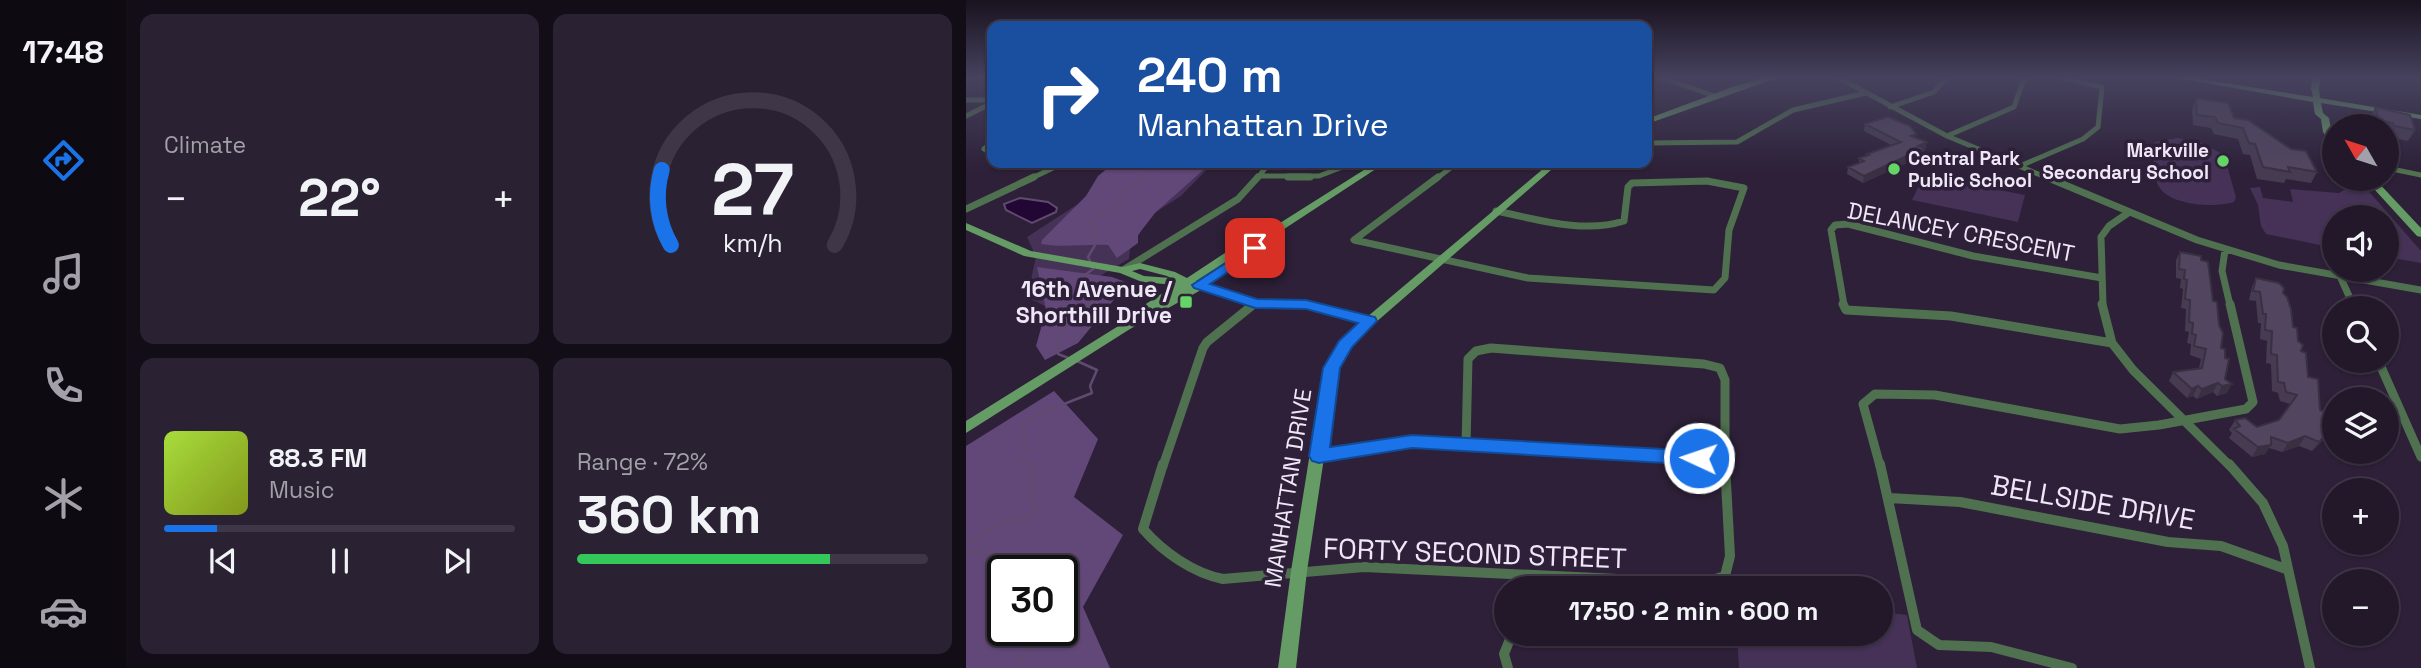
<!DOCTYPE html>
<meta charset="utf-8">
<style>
:root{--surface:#22182a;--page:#2a2132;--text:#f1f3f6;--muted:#a2a0a8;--line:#3f3747;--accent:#1a73e8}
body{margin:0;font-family:"Space Grotesk",sans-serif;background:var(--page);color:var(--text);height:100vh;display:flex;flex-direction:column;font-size:26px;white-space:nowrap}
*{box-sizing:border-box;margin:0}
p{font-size:23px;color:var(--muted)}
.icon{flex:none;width:38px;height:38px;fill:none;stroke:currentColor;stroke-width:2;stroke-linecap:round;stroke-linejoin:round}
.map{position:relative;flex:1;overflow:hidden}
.sheet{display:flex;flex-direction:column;gap:14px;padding:14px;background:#130d17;width:840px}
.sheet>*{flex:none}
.hud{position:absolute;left:21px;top:21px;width:665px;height:147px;border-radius:14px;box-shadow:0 2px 5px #0004,0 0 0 2px var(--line);background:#1a4fa0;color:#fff;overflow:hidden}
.needle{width:46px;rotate:309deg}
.buttons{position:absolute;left:1356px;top:114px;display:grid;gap:14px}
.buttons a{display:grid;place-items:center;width:77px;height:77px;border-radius:50%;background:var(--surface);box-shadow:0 2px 5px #0004,0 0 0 2px var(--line);font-size:35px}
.speed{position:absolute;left:21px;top:555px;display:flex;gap:14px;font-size:35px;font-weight:700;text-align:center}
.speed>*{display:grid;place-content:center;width:91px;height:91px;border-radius:50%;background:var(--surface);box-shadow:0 2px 5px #0004,0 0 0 2px var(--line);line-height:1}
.speed .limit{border:4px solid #111;border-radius:10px;background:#fff;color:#111}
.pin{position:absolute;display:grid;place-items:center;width:60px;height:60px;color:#fff;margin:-30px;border-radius:14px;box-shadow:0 4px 10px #0006}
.me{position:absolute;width:77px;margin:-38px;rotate:273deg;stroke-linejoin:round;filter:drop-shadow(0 0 5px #0008)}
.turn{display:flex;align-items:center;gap:24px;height:147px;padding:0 35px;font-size:32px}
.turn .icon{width:91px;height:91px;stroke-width:2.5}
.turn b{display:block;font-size:49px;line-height:60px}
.big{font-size:52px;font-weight:700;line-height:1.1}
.sheet .tile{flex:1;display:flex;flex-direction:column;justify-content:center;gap:10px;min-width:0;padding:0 24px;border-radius:14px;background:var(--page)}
.sheet .dial{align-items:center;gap:0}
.dial svg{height:182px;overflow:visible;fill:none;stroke:var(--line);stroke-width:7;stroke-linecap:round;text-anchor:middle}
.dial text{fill:var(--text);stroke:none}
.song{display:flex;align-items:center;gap:21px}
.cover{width:84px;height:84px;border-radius:10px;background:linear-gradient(135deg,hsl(80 70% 55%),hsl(70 70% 35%))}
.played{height:7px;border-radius:4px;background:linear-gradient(90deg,var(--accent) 15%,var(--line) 15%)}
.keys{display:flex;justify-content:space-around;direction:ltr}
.heat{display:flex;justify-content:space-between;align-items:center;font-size:38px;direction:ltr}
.charge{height:10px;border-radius:5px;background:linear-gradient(90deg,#34c759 72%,var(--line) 0)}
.sheet .tiles{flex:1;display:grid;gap:14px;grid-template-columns:repeat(2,1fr)}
.trip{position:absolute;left:528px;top:576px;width:399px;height:70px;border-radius:35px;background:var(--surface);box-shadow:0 2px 5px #0004,0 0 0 2px var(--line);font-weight:700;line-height:70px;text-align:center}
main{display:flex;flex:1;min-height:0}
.dock{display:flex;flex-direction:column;width:126px;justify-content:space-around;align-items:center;background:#0e0a11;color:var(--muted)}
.dock .icon{width:49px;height:49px}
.dock .active{color:var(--accent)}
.dock b{font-size:32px;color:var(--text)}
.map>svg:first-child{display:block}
.green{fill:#453256}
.forest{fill:#624779;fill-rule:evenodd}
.water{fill:#220735;stroke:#604a6f;stroke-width:2}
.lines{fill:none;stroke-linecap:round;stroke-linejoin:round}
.stream-far2{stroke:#604a6f;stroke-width:2}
.stream-far1{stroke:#604a6f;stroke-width:2.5}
.stream{stroke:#604a6f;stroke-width:3.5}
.street-far3{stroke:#4f714f;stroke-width:5}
.street-far2{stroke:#4f714f;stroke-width:7}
.street-far1{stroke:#4f714f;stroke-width:9}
.street{stroke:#4f714f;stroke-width:10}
.secondary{fill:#659b64;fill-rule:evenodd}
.wall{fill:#473b52}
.shaded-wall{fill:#393042}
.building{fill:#52455f;stroke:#393042;stroke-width:2}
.route{fill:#1a73e8;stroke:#114b97;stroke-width:2}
.poi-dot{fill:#65d467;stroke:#2d2038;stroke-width:2.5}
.labels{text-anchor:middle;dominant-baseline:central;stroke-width:7;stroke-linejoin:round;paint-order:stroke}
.far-poi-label{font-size:19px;font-weight:bold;fill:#efe7f7;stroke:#2d2038;text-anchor:end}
.street-label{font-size:23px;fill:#efe7f7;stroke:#2d2038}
.poi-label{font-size:23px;font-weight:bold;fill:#efe7f7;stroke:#2d2038;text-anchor:end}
.near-street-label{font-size:28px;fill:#efe7f7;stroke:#2d2038}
</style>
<main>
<nav class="dock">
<b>17:48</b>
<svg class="icon active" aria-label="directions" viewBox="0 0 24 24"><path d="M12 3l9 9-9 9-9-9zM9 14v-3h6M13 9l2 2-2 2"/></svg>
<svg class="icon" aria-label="music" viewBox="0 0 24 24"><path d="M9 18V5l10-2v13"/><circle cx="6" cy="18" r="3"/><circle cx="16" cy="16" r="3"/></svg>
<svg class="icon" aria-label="phone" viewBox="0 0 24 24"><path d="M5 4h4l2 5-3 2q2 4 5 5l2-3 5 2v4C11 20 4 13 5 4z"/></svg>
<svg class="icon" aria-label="climate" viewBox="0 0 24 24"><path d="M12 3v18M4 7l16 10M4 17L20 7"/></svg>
<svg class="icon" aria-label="car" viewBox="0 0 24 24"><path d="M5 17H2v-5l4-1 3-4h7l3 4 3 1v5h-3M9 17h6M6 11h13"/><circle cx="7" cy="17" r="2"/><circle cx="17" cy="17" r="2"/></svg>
</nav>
<section class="sheet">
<div class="tiles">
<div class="tile"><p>Climate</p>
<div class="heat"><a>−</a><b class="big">22°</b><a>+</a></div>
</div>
<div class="tile dial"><svg viewBox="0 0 100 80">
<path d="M14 69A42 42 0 1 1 86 69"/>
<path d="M14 69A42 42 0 0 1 10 36" stroke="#1a73e8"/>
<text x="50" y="56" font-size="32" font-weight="700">27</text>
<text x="50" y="72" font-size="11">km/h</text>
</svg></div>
<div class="tile">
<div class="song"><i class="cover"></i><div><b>88.3 FM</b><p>Music</p></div></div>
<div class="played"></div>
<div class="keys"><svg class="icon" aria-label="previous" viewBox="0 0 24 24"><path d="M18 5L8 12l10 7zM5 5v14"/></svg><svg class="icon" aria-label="pause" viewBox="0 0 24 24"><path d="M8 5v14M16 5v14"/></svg><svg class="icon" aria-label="next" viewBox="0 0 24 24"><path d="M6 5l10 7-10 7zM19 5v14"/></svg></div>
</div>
<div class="tile"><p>Range · 72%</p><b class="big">360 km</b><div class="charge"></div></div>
</div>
</section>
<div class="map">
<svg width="1455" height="668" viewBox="0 0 1455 668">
<rect width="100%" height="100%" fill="#2d2038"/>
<path class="green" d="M1211,138l25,5 22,12 12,42 -2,5c-19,6 -63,4 -75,-15 -6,-10 -5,-28 -7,-40l3,-5z
M148,163h99l-32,33 -30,19 -21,34 -1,10 -82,48 -20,-10 9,-40 -9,-20 65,-42z
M958,175l101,20 -7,27 -106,-22z
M1381,179h11l63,72v12l-34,-6v-40h-53v31l-68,-14 -5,-8 -3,-21 -8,-17 10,-1 3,11 30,4 -3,-13 49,4 5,-3h8z
M915,612l26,3 10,53h-178l-2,-34h144z"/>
<path class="forest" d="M148,163h97l-56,50 -17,22v8l-21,15 -9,-13c-23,-1 -44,3 -67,-1l1,-4 44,-44 12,-20z
M71,267l75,10 22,8 -17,11 -39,47 -33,17 -9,-14 10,-36z
M88,391l44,48 -24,58 49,38 -40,72 27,61h-144v-222zM37,570h59v60h-59z"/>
<path class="water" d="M54,198l28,4 9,6 -1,4 -24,11 -26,-13 -2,-6z"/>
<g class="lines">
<path class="stream-far2" d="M0,80l4,-2
M174,179l21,-16"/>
<path class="stream-far1" d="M124,261l-2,-4 10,-17 -4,-5 2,-5 -11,-5 35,-23 2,-9 21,-16
M105,359l-13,-5c-2,-24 18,-39 35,-52l-10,-6 -1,-11 -4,-5 15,-11
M68,466l-17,-6 12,-11 -6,-7 2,-10 -3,-6 14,-11 56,-22 -2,-7 7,-16 -20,-9"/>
<path class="stream" d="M0,545l36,-22 23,-4 11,-8v-8l-7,-7 5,-16 -4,-6 4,-10
M0,554l15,-3 11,2 4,7v11l7,3
M50,668l21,-38"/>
<path class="street-far3" d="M696,78l53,18
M873,78l108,58 103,43
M0,100h26
M924,107l44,-15 12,-14
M0,116l26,-13
M981,136l67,-29 10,-29
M26,142l-8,7 8,5
M681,143l90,-1 56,-32 73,-17
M1054,166l63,-27 15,-12 4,-40 -40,-9
M1421,168l34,7
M292,176h61l34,-13
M64,179l23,-11v-3l-14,-2
M291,179l12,-16
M470,179l21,-16"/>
<path class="street-far2" d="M322,177h22
M472,177l-84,63 174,38 186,12 11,-12 4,-48 15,-42 -37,-7 -75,2 -4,4 -4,34c-41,13 -88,-2 -128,-10
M1080,177l151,63 82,25 142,25
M0,209l68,-32
M1259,250l-3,21 8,34
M157,270l115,-71 20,-22
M1374,276l13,29
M286,305l3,-2
M878,305l-13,-75 4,-5 13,-1 125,32 129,22
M1137,305l-2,-68 8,-11 19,-13"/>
<path class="street-far1" d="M877,304l3,6 105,6 161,27
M1136,304l10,39 21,27 97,96
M1386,304l2,4
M1412,360l43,97
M500,446l2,-87 8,-8 15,-3 213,16 16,4 5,12v86
M353,456l93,-14 313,17
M197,466l40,-118 4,-6 47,-38
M914,466l-17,-62 12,-10 60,1 185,34 39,-4 87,-16 7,-7 -23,-98"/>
<path class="street" d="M197,464l-20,65c20,23 50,44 80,50l141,-12 339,16 22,-7 5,-20 -5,-92
M914,464l37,166 22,15 52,2 81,21
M1263,464l34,39 20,43 27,122
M923,498l71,4 208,40 53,4 65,23
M542,668l-4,-14 8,-20"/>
<path class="secondary" d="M798,78h13l-130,46v-5l88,-33z
M1210,78h19l118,19 -2,-9 2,-10h8l-2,10 1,10 101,17v4l-100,-16 2,10 6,5c1,9 6,18 5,27l-3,-1 -8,-12 -2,-13 -6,-5 -2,-12z
M409,163h10l-116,76 -28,25 -32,21 47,15 50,1 61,16 183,-154h9l-192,167 -22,24 -9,24 -29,193 -11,97h-18l13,-97 31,-193 13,-28 25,-28 -54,-13 -51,-3 -54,-16 -71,39 -164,104v-12l162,-101 -1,-2 2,-3 46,-30 -33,-3 -22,-9 -96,-17 -58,-26v-7l65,28 92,16 17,-4 35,9 12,6 53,-35 21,-8zM283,247l-50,35 -3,-1zM174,269l27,7 4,2 -27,-2 -12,-5z
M1398,178h10l47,50v9l-4,-1z"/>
</g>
<path class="wall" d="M1230,98l38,20 83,54 -6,11 -25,-4 -2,4 -27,-4 -7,-24 -7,-1 -5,-15 -24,-5 -3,-6 -18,-3 -1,-16z
M1409,107l40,23 -7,11 -20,-4 -1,-11h-15l-2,-8z
M899,124l51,13 11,5 -2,8 -2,1 -1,5 -59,27 -16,-9 1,-7 11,-4v-5l8,-2v-2l24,-9 -27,-14z
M1214,252l21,8 12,41 8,47 6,45 -10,3 -4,-4 -16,7 -4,-3 -6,2 -18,-17 4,-9 26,-4 2,-9 -11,-4 1,-11 -4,-1 2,-11 -4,-1 1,-22 -5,-1 2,-19 -3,-1 1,-9 -5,-1v-18z
M1290,278l27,15 25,84 12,33 3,19 6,3 -7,9 -10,10 -13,-5 -17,6 -13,-4 -4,6 -13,3 -23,-19 3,-5 -3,-3 6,-10 22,7 22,-7 11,-16 -10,-3 -2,-8 -6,-2 -1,-27 -5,-1 1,-22 -7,-2 1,-16h-3l-2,-22 -7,-1 3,-13z"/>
<path class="shaded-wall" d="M961,142l-2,8 -2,1 -1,5 -59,27 1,-7 54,-30z
M1252,383l-5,9 -16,7 5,-10z
M1266,384l-5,9 -10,3 5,-10z
M1232,386l-5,10 -6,2 5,-9z
M1363,432l-7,9 -10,10 7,-9z
M1339,436l-6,10 -17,6 6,-9z
M1305,445l-6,9 -13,3 6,-10z"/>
<path class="building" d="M1230,98l32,5 6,15 14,2 43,29 15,2 11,21 -29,-5 2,5 -27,-5 -8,-23 -6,-1 -6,-15 -25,-5 -3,-6 -18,-2z
M1409,107l35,8 5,15 -21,-4 -1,-3 -14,-2z
M922,117l22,9 6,8 -5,2 16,6 -9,4 6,2 -60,28 -16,-9 16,-6 -5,-3 10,-3 -2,-1 34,-12 -36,-18z
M1214,252l21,4v4l7,2 5,39 4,1 2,23 4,8 -2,15 4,1v9l4,1 -4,20 7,5 -10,2 -4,-3 -16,6 -4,-3 -6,3 -19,-17 29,-4 4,-19 -12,-3 2,-11 -4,-1 1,-11 -4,-1 1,-22 -5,-1 2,-19 -3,-1 1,-9 -6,-1z
M1290,278l23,5 5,5 -1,5 4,4 4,12 2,18 4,1 1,13 5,4 -2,6 5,2 2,24 10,2 2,31 10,4 -7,15 6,3 -10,10 -14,-6 -17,7 -17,-6v8l-13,2 -24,-18 6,-3 -5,-6 10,-2 12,9 22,-7 18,-25 -11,-3 -2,-9 -6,-1 -1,-27 -6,-1 1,-23 -7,-1 1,-16h-3l-3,-22 -7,-1z"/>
<linearGradient id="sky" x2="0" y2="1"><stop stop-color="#19121f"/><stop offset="0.45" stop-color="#46425e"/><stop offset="1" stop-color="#46425e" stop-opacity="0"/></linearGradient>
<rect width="1455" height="172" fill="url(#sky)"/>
<path class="route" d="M289,244l5,1v6l-50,33 47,15 49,1 69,17 2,4 -25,26 -12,21 -10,79 82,-12 287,16 7,2 3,5 -3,5 -7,2 -287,-17 -93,15 -7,-2 -3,-5 14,-88 16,-27 19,-18 -52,-14 -51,-1 -61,-20 -2,-3z"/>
<g class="poi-dot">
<circle cx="1257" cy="161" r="7"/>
<circle cx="928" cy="169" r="7"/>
<rect x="213" y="295" width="14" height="14" rx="3.5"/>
</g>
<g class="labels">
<g class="far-poi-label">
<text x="1243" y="150">Markville<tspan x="1243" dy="22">Secondary School</tspan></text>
<text x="942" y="158" text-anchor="start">Central Park<tspan x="942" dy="22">Public School</tspan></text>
</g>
<g class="street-label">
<text transform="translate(995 232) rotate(11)">DELANCEY CRESCENT</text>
<text transform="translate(322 488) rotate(-81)">MANHATTAN DRIVE</text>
</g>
<g class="poi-label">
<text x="206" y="289">16th Avenue /<tspan x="206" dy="26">Shorthill Drive</tspan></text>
</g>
<g class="near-street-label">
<text transform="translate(1127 502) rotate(10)">BELLSIDE DRIVE</text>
<text transform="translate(509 553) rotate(2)">FORTY SECOND STREET</text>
</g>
</g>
</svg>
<div class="buttons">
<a><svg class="needle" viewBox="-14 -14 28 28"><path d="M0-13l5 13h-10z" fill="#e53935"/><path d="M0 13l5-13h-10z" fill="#a2a0a8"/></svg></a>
<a><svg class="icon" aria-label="sound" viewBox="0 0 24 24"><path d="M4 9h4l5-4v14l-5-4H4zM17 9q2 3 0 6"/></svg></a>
<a><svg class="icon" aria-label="search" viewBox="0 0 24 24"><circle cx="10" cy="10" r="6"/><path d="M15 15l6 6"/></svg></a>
<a><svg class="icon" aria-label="layers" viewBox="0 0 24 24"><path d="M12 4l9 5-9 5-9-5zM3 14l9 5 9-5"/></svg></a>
<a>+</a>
<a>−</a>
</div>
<div class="speed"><div class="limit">30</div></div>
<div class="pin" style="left:289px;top:248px;background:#d93025"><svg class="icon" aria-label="arrive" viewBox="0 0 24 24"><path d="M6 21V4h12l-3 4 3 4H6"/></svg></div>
<svg class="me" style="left:733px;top:458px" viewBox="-20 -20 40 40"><circle r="17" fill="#1a73e8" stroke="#fff" stroke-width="3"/><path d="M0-11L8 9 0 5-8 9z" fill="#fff"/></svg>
<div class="trip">17:50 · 2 min · 600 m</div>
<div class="hud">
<div class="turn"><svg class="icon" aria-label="right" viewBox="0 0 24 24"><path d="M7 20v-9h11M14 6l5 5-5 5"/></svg><div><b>240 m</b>Manhattan Drive</div></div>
</div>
</div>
</main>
